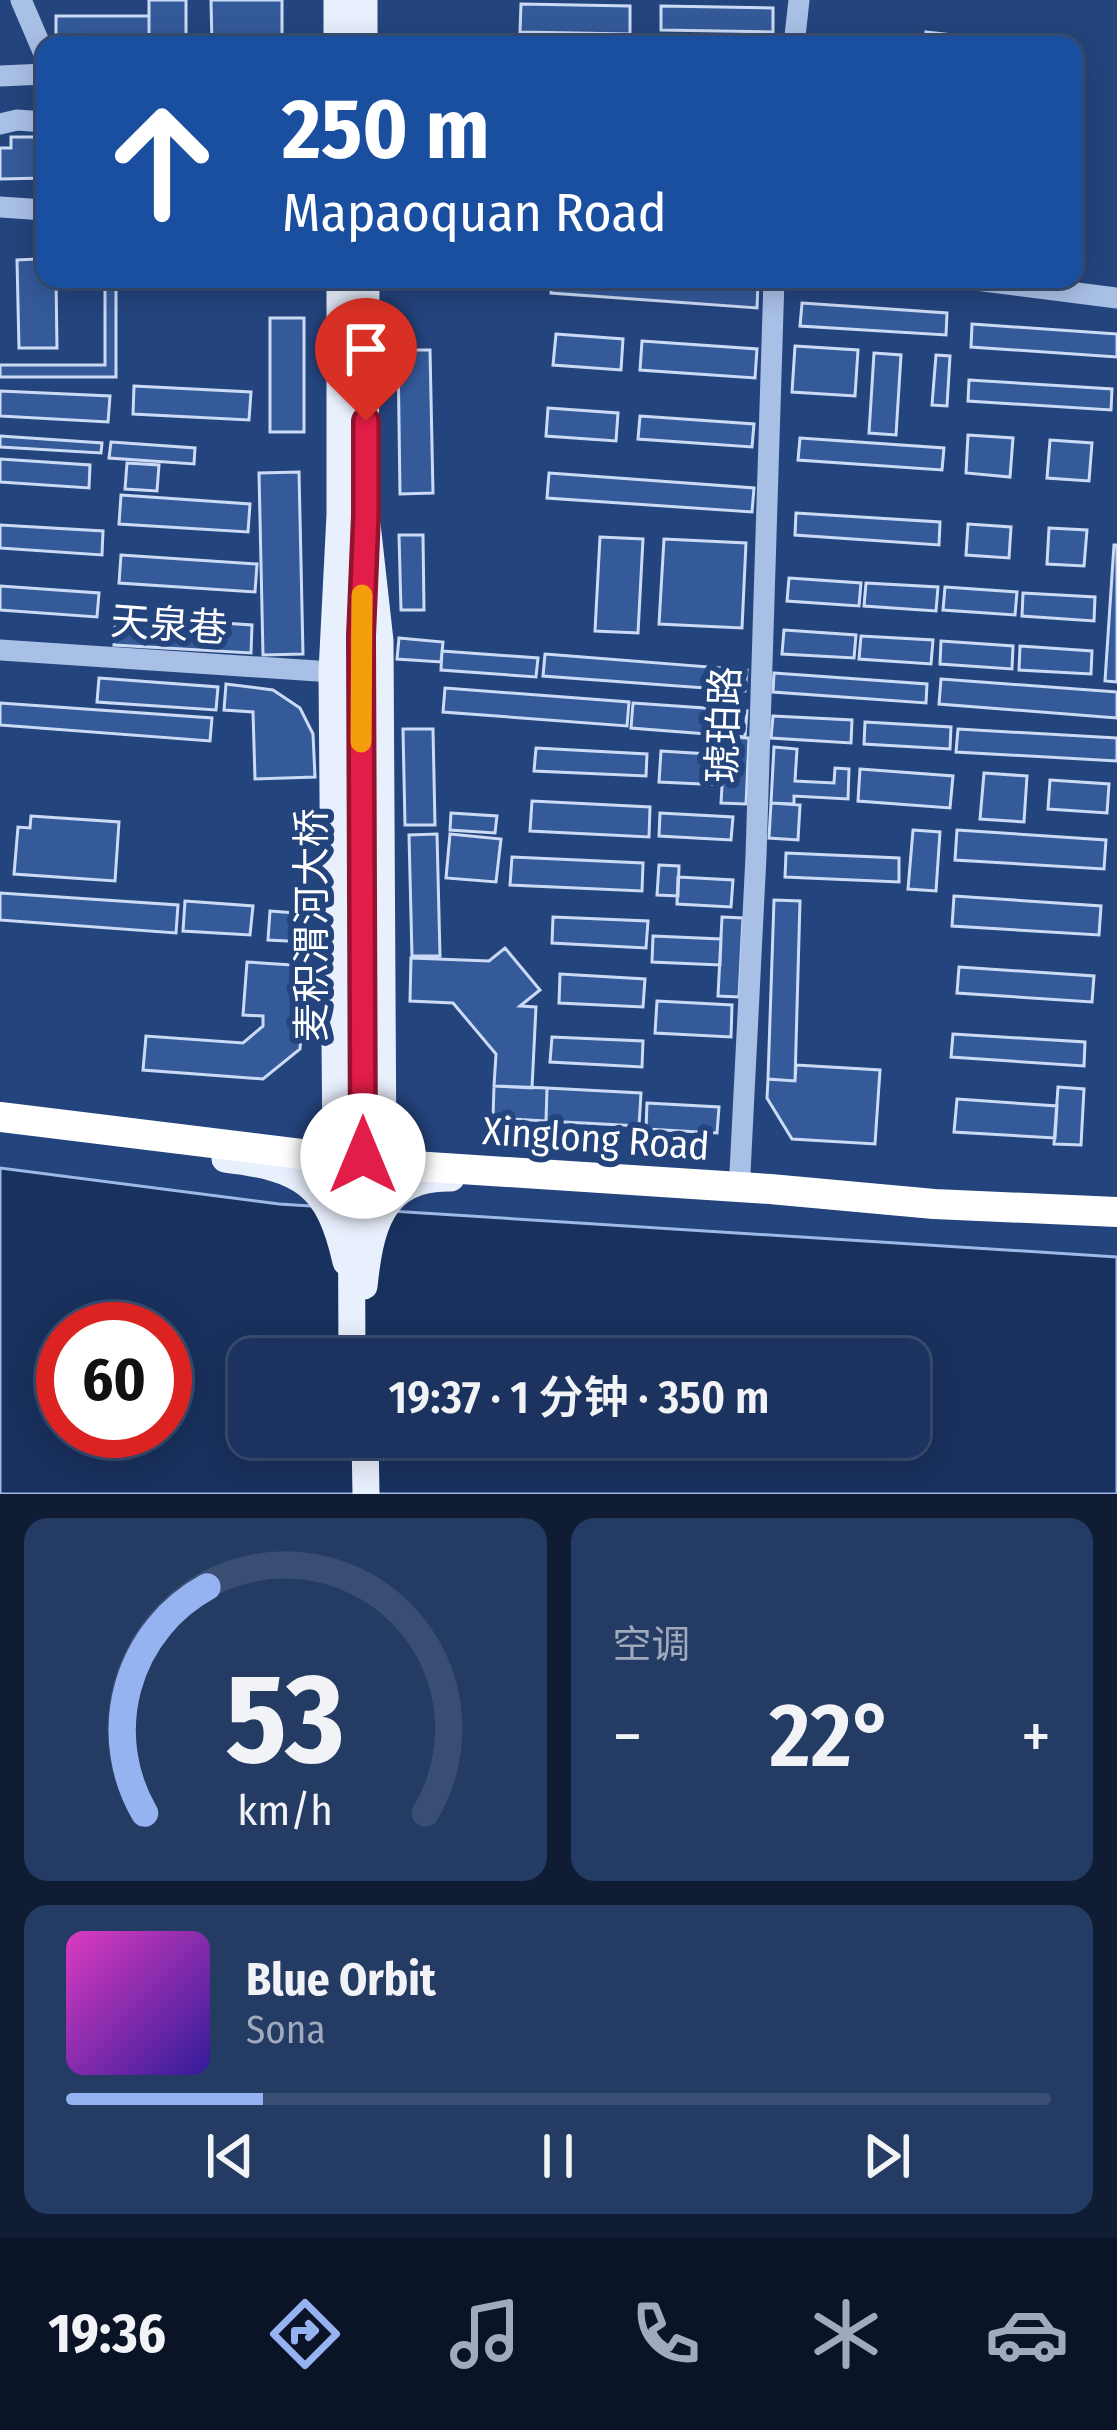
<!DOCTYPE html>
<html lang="zh">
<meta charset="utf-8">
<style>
:root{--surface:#1b335e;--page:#243b64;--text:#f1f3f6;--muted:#a0aabc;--line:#394e73;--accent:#95b2f1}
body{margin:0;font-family:"Fira Sans Condensed","Noto Sans SC",sans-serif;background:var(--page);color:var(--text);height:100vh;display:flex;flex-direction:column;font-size:45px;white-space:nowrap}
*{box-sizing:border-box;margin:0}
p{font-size:39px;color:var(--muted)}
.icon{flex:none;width:66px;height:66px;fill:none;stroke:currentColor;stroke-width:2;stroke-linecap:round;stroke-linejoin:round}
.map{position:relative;height:1494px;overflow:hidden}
.panel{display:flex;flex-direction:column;gap:24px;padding:24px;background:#0f1c34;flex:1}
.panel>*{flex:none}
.top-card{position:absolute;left:36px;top:36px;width:1047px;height:252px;border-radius:24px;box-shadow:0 6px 30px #0003,0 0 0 3px var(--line);background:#1a4fa0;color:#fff;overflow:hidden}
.speed{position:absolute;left:36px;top:1302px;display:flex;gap:24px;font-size:60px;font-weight:700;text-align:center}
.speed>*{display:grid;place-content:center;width:156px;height:156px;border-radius:50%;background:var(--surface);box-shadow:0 6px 30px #0003,0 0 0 3px var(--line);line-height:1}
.speed .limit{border:18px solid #d22;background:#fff;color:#111}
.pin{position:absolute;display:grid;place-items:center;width:102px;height:102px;color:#fff;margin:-123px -51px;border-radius:50% 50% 50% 0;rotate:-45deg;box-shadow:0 0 12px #0007}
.pin .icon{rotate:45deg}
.me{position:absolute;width:132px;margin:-66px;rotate:0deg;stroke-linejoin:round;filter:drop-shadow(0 0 9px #0008)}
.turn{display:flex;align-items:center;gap:42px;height:252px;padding:0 48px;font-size:54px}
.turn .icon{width:156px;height:156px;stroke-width:2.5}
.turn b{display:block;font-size:84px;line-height:102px}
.big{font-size:90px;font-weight:600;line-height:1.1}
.panel .card{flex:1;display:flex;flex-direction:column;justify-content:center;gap:18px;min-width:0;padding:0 42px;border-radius:24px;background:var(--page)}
.panel .dial{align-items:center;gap:0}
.dial svg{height:312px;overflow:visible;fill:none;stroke:var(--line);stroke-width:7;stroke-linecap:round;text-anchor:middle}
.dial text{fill:var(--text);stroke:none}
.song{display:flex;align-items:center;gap:36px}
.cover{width:144px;height:144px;border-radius:18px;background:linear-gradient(135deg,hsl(310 70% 55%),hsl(250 70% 35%))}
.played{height:12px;border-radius:6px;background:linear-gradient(90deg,var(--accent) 20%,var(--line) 20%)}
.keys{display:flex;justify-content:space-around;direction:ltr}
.heat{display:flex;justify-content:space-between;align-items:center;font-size:66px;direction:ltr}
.panel .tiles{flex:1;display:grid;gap:24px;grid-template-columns:1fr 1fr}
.card:last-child{grid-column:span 2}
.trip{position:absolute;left:228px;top:1338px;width:702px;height:120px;border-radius:24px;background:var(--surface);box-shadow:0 6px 30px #0003,0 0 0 3px var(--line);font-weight:600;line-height:120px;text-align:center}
.tabs{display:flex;height:192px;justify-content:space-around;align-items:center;background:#0b1426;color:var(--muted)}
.tabs .icon{width:84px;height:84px}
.tabs .current{color:var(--accent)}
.tabs b{font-size:54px;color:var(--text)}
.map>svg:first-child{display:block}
.water{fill:#19315e;stroke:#9dbae7;stroke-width:3;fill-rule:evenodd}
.building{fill:#345a9a;stroke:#ccdbf5;stroke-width:3}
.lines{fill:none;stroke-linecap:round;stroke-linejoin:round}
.minor{stroke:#a9c0e6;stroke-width:21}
.major{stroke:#e9f0fd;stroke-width:27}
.highway{stroke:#fff;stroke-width:30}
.major-bridge{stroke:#e9f0fd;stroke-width:27}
.route-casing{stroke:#92132f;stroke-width:30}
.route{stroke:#e11d48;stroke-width:21}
.slow{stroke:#f59e0b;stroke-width:21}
.labels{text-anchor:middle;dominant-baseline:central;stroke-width:12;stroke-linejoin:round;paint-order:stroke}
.street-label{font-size:39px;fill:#fff;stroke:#24447d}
</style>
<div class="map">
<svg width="1117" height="1494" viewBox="0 0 1117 1494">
<rect width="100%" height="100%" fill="#24447d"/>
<path class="water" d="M0,1168l279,36 838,53v237h-1117zM63,1329h102v102h-102zM249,1359h660v78h-660z"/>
<path class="building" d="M149,0h37v45h-37z
M211,0h71v45h-70z
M521,4l109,2v28l-110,-2z
M661,6l112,2v24l-112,-2z
M56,16h93v29h-93z
M926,32l100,11v2h-101z
M11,137h34v41l-45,1v-31h11z
M37,259v9h8v11h11l1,69h-38l-2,-88z
M123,279h80v8l-80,1z
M212,279h92v7h-92z
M552,279h144l62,4 -1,25 -206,-15z
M105,287h11v90h-116v-12h105z
M802,303l145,10 -1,22 -146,-9z
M270,318h34v114h-34z
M972,324l145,10v23l-146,-10z
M556,334l67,5 -2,31 -68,-5z
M642,341l115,8 -2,29 -115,-8z
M795,346l63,4 -3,46 -63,-4z
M398,350h32l3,143 -33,1z
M874,353l27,2 -5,80 -27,-2z
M936,355l14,1 -3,50 -15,-1z
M969,380l143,9 -1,21 -143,-9z
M134,386l117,6 -2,28 -116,-6z
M0,391l110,5 -2,26 -108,-6z
M548,408l70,5 -2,28 -70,-5z
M640,416l114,8 -2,23 -114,-8z
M968,435l45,3 -3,39 -44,-4z
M0,436l102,7 -1,10 -101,-6z
M800,438l144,10 -2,22 -144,-10z
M1050,440l42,3 -3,38 -42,-3z
M111,442l84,6 -1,16 -85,-6z
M0,459l90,6 -1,23 -89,-6z
M127,463l32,2 -2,26 -32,-2z
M299,472l4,182 -40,1 -4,-182z
M549,473l205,15 -2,24 -205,-14z
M121,495l129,9 -2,28 -129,-8z
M796,513l144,9 -1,23 -144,-10z
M968,524l43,3 -2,31 -43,-3z
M0,525l103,6 -1,24 -102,-7z
M1049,528l38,2 -3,36 -37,-2z
M399,535h24l1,75h-23z
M600,537l43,2 -5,94 -43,-2z
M664,539l82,4 -4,85 -83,-4z
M1114,545h3v137l-12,-1z
M121,555l136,9 -2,28 -136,-9z
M789,578l72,5 -2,23 -72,-5z
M866,583l72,4 -2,24 -72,-5z
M0,586l99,7 -2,24 -97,-7z
M945,587l72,5 -2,23 -72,-5z
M1023,593l72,4 -1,24 -72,-5z
M116,616l136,9 -1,28 -137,-8z
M784,630l72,5 -2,23 -72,-4z
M861,636l72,4 -2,24 -72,-5z
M399,638l44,4 -2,20 -44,-3z
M941,641l72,5 -1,23 -72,-5z
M1020,646l72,5 -1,23 -72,-4z
M442,651l96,7 -2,19 -95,-7z
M545,654l202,16 -2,21 -202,-15z
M774,673l153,11 -1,19 -153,-11z
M99,678l119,9 -2,23 -119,-8z
M941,679l176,13v26l-178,-14z
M226,684l47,6 27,18 13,26 2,43 -60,2 -2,-67 -29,-2z
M445,688l184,14 -2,24 -184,-14z
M0,703l212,15 -2,23 -210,-16z
M633,703l114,8 -2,26 -114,-9z
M773,716l79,4 -1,23 -80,-5z
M865,722l86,5 -1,22 -86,-5z
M403,729h30l2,96h-30z
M958,729l159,9v23l-161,-9z
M725,737l24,1 -3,66 -25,-1z
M774,747l23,2 -2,32 39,2 1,-15 14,1 -1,30 -54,-3v8l-23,-1z
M536,748l111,6 -1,22 -112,-5z
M661,751l63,4 -2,30 -63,-3z
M860,769l93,7 -3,32 -92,-7z
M984,773l43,3 -3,46 -44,-3z
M1050,780l59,4 -2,29 -59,-4z
M532,801l118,6 -1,30 -119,-6z
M771,803l29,2 -2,35 -29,-2z
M451,813l46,3 -2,17 -45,-3z
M660,813l73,4 -2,23 -72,-4z
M31,816l88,6 -4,59 -101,-7 4,-47 12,1z
M913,830l27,2 -4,59 -28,-2z
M957,830l149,10 -2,29 -149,-9z
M437,834l3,122h-28l-3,-121z
M450,834l51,5 -5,43 -50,-4z
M786,853l113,5v24l-114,-5z
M512,857l131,6 -1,28 -132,-6z
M659,865l20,1 -1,30 -21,-1z
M678,877l55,3 -2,27 -54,-3z
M0,893l178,12 -2,28 -176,-13z
M954,896l147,10 -2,29 -147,-9z
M774,900l26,1 -5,180 -27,-2z
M185,901l68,5 -3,29 -67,-4z
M270,911l38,3 -2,28 -38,-2z
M553,917l95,4 -2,27 -94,-5z
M722,917l21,1 -4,79 -21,-1z
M653,936l68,3 -1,26 -68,-3z
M505,948l35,42 -20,16 16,1 -4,81 -38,-2 2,-32 -43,-51 -43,-2 1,-43 78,3z
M247,962l59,4 -6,83 -37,30 -120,-9 3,-34 97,7 20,-17v-10l-20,-1z
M959,967l135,9 -2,26 -135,-9z
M560,974l85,5 -2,28 -84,-4z
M657,1001l75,4 -1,32 -76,-4z
M953,1034l132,8 -1,24 -133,-9z
M552,1037l91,4 -1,26 -92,-5z
M796,1065l84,5 -5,74 -83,-5 -25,-41 1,-19 27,2z
M494,1086l53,2 -1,33 -53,-3z
M1058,1087l26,2 -3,56 -27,-1z
M547,1088l94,5 -2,33 -93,-5z
M957,1099l100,7 -2,32 -101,-6z
M647,1103l72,4 -2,26 -71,-4z"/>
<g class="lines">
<path class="minor" d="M21,0l24,56
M794,45l5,-45
M0,76l45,-2
M0,124l17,-4 28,2
M0,207l45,3
M968,279l149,19
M0,650l332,22
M740,1173l16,-317 18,-577"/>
<path class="major" d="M337,0v45
M364,0v45
M366,515l14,126 3,523
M365,533l1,-254
M225,1159c77,9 104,25 121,103
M336,1160l-4,-488 8,-157v-236
M364,1286c6,-56 16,-110 87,-108
M365,1437l1,57"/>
<path class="highway" d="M0,1117l383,47 387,25 164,15 183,8"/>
<path class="major-bridge" d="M349,634l3,725"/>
</g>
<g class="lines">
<defs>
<path id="route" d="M363,1156l-2,-520 5,-121v-94"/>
</defs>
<use href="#route" class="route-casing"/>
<use href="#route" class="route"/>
<path class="slow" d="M361,742l1,-147"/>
</g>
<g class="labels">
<g class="street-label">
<text transform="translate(169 625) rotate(4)">天泉巷</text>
<text transform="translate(724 725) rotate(-88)">琥珀路</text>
<text transform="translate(312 925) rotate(-90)">麦积渭河大桥</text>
<text transform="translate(596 1139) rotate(4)">Xinglong Road</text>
</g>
</g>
</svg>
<div class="speed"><div class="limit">60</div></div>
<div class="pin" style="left:366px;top:421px;background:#d93025"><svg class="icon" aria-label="arrive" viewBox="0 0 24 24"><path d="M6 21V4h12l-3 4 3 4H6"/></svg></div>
<svg class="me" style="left:363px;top:1156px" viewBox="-20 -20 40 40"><circle r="19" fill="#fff"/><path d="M0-13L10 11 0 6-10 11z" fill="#e11d48"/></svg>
<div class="trip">19:37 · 1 分钟 · 350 m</div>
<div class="top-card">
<div class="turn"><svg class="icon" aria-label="ahead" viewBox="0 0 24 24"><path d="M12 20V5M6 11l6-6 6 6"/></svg><div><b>250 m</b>Mapaoquan Road</div></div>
</div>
</div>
<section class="panel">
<div class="tiles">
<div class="card dial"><svg viewBox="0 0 100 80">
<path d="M14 69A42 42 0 1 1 86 69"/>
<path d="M14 69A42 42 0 0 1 30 11" stroke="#95b2f1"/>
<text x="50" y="56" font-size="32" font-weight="700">53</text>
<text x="50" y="72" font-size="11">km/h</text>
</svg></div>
<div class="card"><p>空调</p>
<div class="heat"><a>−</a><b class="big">22°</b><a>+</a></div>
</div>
<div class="card">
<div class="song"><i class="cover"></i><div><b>Blue Orbit</b><p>Sona</p></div></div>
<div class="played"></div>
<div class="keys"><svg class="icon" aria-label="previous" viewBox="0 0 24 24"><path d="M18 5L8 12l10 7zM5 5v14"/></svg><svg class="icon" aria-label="pause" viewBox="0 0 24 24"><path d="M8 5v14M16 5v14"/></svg><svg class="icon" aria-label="next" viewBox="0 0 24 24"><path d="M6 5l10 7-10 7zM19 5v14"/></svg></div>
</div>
</div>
</section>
<nav class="tabs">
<b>19:36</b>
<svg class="icon current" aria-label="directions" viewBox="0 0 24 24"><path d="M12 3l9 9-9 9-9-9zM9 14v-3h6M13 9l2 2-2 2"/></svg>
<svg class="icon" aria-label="music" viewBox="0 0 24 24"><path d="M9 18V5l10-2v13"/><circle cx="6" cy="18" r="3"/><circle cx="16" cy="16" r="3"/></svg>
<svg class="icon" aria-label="phone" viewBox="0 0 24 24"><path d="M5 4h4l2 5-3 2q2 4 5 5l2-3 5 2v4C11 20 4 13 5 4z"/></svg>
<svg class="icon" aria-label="climate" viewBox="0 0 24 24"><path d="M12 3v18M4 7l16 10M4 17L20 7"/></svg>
<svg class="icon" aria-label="car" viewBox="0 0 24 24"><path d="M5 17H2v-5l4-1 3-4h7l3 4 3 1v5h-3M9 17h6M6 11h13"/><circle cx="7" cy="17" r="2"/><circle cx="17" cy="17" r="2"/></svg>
</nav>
